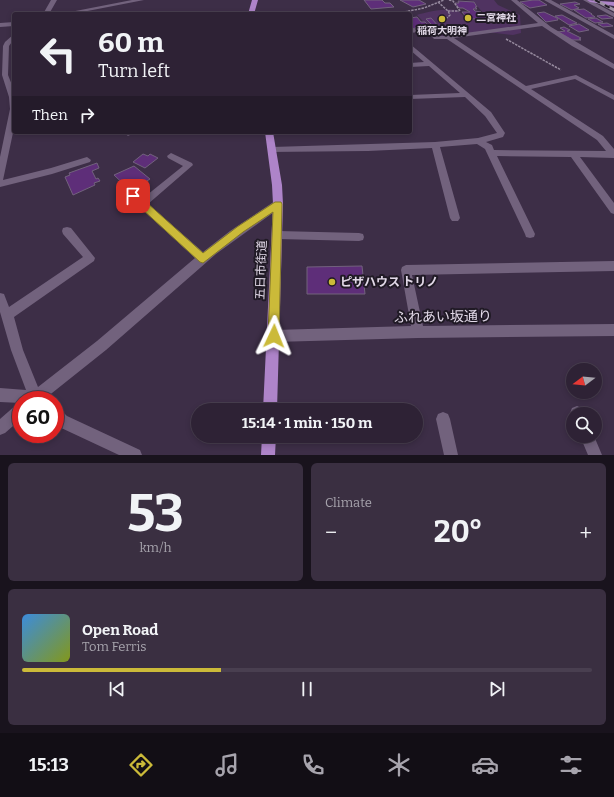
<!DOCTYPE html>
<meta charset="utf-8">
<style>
:root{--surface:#2e2235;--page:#3a2f41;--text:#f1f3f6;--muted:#a7a4ad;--line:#493f50;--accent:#cbba39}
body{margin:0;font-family:Bitter,"Noto Sans JP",serif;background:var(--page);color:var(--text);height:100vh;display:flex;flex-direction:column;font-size:15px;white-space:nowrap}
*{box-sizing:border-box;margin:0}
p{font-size:13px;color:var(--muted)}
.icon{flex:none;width:22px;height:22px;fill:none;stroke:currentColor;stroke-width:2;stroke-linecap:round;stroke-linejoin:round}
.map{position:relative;height:455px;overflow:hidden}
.sheet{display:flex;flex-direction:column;gap:8px;padding:8px;background:#19131d;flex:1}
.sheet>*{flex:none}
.top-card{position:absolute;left:12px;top:12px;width:400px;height:122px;border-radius:4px;box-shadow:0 2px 6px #0003,0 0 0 1px var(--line);background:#2e2235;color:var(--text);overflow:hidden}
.needle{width:26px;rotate:254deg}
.fabs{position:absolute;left:566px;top:363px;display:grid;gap:8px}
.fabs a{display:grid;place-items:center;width:36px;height:36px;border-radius:50%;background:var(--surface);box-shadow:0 2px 6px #0003,0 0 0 1px var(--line);font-size:20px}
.speed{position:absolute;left:12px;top:391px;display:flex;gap:8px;font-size:20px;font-weight:700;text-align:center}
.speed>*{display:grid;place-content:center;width:52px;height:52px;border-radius:50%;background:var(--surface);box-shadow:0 2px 6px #0003,0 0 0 1px var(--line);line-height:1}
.speed .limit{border:6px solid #d22;background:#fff;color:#111}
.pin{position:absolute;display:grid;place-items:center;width:34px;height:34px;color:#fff;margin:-17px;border-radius:8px;box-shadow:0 2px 6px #0006}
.me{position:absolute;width:44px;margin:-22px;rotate:2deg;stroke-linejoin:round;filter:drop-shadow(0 0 3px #0008)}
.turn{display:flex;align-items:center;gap:14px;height:84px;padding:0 20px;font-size:18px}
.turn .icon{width:52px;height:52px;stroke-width:2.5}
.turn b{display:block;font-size:28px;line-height:34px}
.then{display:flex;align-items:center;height:38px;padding:0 20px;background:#0003;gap:8px;font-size:15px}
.big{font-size:30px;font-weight:700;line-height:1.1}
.sheet .tile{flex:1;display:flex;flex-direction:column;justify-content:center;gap:6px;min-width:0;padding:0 14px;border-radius:6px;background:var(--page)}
.sheet .dial{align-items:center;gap:0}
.dial b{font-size:52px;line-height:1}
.song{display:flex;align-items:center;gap:12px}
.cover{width:48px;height:48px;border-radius:6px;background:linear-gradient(135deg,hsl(210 70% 55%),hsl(70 70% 35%))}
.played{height:4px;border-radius:2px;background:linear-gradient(90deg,var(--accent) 35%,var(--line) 35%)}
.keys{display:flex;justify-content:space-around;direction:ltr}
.heat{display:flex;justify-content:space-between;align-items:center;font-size:22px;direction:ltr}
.sheet .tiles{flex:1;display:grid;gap:8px;grid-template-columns:1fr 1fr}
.tile:last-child{grid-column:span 2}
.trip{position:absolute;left:191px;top:403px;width:232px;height:40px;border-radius:20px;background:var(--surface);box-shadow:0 2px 6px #0003,0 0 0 1px var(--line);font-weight:700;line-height:40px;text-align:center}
.tabs{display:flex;height:64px;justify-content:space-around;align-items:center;background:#120e15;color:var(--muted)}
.tabs .icon{width:28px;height:28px}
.tabs .on{color:var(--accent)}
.tabs b{font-size:18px;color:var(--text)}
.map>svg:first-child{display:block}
.green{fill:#503361}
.building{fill:#5e2e79;stroke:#72627d}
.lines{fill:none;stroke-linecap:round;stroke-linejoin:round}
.path{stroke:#968a9e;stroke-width:1.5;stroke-dasharray:2.5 1;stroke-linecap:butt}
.minor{fill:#72627d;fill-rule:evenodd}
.major{fill:#ae84c9;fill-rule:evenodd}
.rail-casing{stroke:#9d92a5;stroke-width:3}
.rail{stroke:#201a25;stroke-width:2;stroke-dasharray:5.5;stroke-linecap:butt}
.route{fill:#cbba39;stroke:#847925}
.poi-dot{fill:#cbba39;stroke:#201a25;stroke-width:1.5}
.labels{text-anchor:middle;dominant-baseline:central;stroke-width:4;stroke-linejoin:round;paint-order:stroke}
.far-poi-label{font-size:10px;font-weight:bold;fill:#e2d9e8;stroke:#201a25;text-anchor:start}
.street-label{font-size:12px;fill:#e2d9e8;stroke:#201a25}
.poi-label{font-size:12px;font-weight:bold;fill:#e2d9e8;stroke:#201a25;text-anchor:start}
.near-street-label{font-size:14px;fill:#e2d9e8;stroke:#201a25}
</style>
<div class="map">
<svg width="614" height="455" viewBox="0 0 614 455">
<rect width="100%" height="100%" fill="#3d2e47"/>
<path class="green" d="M465,0h29l4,5 22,10 1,18 -8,2 -26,-3 -50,4 -20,-21c8,-3 30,-7 38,-5 5,1 9,7 12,10h22l-16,-19z"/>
<path class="building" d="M364,0h18l3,3h5l4,4 -23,2z
M400,0h19l7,4 -13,3z
M533,0h6l8,5 -17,3 -10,-6z
M458,1l16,1 3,5h-2l2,2h-4l2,2 6,1 6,7h-19l-6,-7h8l-7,-4h-4l-4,-5h4z
M575,2l5,2 -6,1 5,3 -7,2 -12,-6z
M584,9l8,5h-1l4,3 -9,1 -12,-8z
M544,12l13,6 1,2 -12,2 -9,-9z
M562,15l15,8 -8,2 -14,-9z
M606,15l7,3 -11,1 -5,-3z
M417,17l4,5h4l4,4 -19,3v-11z
M431,18l9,10h-5l-9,-9z
M596,18l7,4 -8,1 -7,-4z
M607,23l6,3 -10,1 -5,-3z
M579,24l10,6 -10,2 -10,-6z
M564,27l6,3 -3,1 14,7 -2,1 2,1h-9l-14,-8 7,-1 -5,-3z
M143,154l5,2 2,-2 8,4 -13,10 -12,-6z
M97,163l2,5 -7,3 4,8 2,-1 2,3 -6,2 1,2 -22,10 -8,-18 5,-2 -1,-2z
M134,166l16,13 -19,12 -17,-16z
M362,266l3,28h-58v-27z"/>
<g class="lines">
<path class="path" d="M449,0l4,1 7,10
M438,2l10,9 2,4 -3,3
M448,11h11
M394,14l30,-6 20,-8
M506,39l55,31"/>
<path class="minor" d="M51,0h6l-8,14h-6z
M132,0h12l-72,14h-12z
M511,0h6l34,27 63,37v5l-42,-23 -30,-20 -88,12 72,48 50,-11 38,20v5l-39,-21 -44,10 72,47 11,13v9l-34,-1 34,46v11l-3,-1 -40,-56 -74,-1 38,78 -1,3 -4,1 -4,-1 -1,-3 -40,-85 -8,-5 -37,3 20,71 -2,3h-6l-2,-3 -18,-70 -64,3 -99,1 -1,-2 1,-2 3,-1 163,-5 43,-4 19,-5 -12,-17 -20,-19 -55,2v-4l50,-2 -31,-27 -19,1v-4l14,-1 -14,-12v-6l81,68 14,21 -2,4 -17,5 6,3 2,5 112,1 -9,-11 -150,-101h-13l-7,-8 -17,2v-4l18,-2 10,9h6l94,-13z
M544,0h7l63,35v4z
M583,0h7l24,13v4z
M14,22v4l-14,1v-4z
M14,34v5l-5,7 -1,29 6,15v38l-11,52 48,-12 36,-11 4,3 -1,2 -38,12 -52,13v-30l10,-48 -1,-12 -7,-22 1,-29 2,-4z
M123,132h13l-8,4z
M171,153l21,10 1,2 -45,39 55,48 27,-21 45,-30 3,-1 5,4 -2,3 -65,47 -110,96 -59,47 -2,1 1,2h-25v3l-21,-1v-14l26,2 -15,-40 -11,-38v-19l4,1 5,13 74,-50 -20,-23 -1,-3 1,-3 4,-1 4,1 24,30 -1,3 -80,56 9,33 15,37 59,-46 98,-83 -67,-62 5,-4 9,7 41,-33 -15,-8 -1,-2z
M278,231l81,2 4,1 1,3 -1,3 -4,1 -81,-2 -4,-1 -1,-3 1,-3z
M614,261v10l-202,4 11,51 191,-2v12l-196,2 -144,4 -4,-2 -2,-4 2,-4 4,-2 137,-4 -10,-56 1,-3 4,-2z
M21,403v16l-16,14 -5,2v-16l16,-14z
M577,406l5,2 2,6h-11v5l-3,-6 2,-5z
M55,407l5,2 7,7 73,34 2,5h-23l-62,-29 -2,-2z
M443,412l5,2 2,5 8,36h-14l-8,-36 2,-5z
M580,436h14l8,19h-14z"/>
<path class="major" d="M252,0h6l-4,14h-6z
M587,0l27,2v4l-24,-4z
M265,132h8l9,53 1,19 -6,206h-14l10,-206 -1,-19z
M262,436h14l-1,19h-14z"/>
<defs>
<path id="rail" d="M595,0l19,10"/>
</defs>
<use href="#rail" class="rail-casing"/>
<use href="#rail" class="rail"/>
</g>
<path class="route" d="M133,192l3,1 67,60 34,-26 38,-25h6l1,2 -3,132 -1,4 -4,2 -4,-2 -2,-4 5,-124 -30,20 -40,31 -3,-1 -70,-64 -1,-2z"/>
<g class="poi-dot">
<circle cx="468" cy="18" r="4"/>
<circle cx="442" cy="19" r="4"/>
<circle cx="332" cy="282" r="4"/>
</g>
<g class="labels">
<g class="far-poi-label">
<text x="476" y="18">二宮神社</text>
<text x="442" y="31" text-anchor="middle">稲荷大明神</text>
</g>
<g class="street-label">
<text transform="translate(261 270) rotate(-88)">五日市街道</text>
</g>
<g class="poi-label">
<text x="340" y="282">ピザハウス トリノ</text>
</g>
<g class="near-street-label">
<text transform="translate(443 317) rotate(-1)">ふれあい坂通り</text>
</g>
</g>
</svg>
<div class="fabs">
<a><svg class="needle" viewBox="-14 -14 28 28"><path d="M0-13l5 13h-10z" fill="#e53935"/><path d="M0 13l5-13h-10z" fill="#a7a4ad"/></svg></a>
<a><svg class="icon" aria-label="search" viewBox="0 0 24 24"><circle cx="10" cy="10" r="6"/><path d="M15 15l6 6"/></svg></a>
</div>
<div class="speed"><div class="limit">60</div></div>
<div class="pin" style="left:133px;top:196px;background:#d93025"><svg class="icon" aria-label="arrive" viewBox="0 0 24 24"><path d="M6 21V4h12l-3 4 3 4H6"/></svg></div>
<svg class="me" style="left:274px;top:336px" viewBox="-20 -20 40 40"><path d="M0-17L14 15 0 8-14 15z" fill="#cbba39" stroke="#fff" stroke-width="4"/></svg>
<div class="trip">15:14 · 1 min · 150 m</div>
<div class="top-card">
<div class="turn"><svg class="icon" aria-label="left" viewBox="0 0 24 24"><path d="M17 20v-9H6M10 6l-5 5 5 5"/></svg><div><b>60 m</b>Turn left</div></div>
<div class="then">Then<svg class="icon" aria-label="right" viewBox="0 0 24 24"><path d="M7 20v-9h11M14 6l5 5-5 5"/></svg></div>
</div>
</div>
<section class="sheet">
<div class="tiles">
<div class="tile dial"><b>53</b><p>km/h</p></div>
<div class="tile"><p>Climate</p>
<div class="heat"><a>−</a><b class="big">20°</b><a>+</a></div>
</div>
<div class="tile">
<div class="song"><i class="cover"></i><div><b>Open Road</b><p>Tom Ferris</p></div></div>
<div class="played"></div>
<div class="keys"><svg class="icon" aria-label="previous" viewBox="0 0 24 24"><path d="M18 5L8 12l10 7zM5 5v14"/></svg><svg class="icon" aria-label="pause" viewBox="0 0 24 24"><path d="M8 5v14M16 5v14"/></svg><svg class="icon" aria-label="next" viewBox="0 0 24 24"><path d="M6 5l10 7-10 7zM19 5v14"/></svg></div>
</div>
</div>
</section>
<nav class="tabs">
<b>15:13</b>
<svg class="icon on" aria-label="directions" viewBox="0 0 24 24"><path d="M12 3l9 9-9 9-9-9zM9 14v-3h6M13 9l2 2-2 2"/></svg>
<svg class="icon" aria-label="music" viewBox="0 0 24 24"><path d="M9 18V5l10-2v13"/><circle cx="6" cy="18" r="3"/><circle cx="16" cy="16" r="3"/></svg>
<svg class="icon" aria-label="phone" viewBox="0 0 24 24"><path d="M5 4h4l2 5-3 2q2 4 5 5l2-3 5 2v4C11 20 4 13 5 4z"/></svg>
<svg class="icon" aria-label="climate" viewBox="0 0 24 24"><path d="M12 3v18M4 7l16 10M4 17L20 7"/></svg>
<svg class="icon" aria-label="car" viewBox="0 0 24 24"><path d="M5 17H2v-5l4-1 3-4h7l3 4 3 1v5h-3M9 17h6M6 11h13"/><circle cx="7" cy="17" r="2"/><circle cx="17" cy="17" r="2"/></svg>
<svg class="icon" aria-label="filters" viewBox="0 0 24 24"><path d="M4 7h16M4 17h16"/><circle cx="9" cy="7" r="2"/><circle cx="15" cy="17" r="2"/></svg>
</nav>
